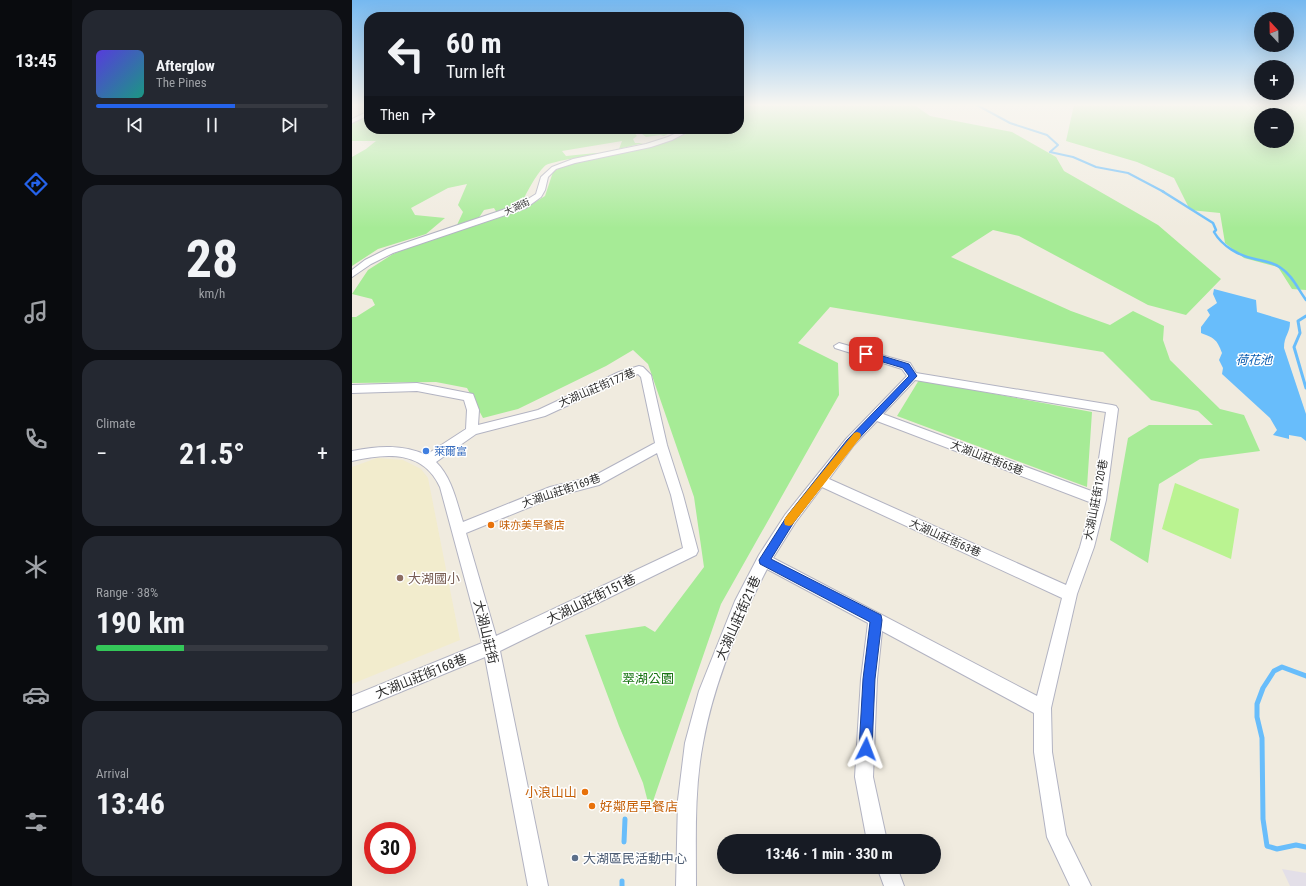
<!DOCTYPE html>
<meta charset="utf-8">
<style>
:root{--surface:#171b24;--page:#242831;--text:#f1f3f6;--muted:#9ea1a6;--line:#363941;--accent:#2563eb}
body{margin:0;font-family:"Roboto Condensed","Noto Sans TC",sans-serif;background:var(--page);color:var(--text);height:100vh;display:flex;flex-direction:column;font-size:15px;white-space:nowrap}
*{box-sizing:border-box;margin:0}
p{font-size:13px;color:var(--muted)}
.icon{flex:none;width:22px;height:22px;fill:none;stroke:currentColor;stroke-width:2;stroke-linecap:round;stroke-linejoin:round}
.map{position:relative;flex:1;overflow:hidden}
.details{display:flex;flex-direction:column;gap:10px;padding:10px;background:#0d0f14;width:280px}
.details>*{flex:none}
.guide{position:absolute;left:12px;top:12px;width:380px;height:122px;border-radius:16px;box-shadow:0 4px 16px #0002;background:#171b24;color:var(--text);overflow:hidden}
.needle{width:26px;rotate:338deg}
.buttons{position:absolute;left:902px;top:12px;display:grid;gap:8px}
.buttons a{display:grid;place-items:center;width:40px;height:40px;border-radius:50%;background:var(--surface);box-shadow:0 4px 16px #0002;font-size:20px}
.speed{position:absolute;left:12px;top:822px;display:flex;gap:8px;font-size:20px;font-weight:700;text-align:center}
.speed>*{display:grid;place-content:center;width:52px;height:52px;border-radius:50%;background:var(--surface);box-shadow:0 4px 16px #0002;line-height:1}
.speed .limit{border:6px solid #d22;background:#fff;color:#111}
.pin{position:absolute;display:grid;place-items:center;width:34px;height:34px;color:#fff;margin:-17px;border-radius:8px;box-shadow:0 2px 6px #0006}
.me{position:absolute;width:44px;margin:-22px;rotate:3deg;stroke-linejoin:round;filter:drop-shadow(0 0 3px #0008)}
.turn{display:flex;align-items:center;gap:14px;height:84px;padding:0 16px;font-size:18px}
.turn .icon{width:52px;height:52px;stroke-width:2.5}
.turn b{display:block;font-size:28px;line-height:34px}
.then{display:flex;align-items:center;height:38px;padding:0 16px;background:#0003;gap:8px;font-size:15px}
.big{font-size:30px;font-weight:700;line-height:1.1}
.details .widget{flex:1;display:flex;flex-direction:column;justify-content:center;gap:6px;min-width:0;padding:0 14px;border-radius:16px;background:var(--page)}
.details .dial{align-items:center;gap:0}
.dial b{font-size:52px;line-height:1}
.song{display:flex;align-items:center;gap:12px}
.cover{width:48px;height:48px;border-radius:6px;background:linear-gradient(135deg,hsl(250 70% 55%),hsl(170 70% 35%))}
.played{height:4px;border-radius:2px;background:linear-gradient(90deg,var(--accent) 60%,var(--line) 60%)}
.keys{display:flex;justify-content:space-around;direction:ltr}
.heat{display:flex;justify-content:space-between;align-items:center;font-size:22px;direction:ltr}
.charge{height:6px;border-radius:3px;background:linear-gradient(90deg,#34c759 38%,var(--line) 0)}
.trip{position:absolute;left:365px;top:834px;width:224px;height:40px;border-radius:20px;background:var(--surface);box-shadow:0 4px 16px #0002;font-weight:700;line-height:40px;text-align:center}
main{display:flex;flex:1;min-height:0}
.tab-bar{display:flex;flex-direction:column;width:72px;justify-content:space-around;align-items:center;background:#090b0e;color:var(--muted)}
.tab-bar .icon{width:28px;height:28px}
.tab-bar .current{color:var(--accent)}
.tab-bar b{font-size:18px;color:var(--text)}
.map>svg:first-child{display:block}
.industrial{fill:#e3dfe8}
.education{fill:#f2eccd}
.green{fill:#a6eb96;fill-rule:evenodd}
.pitch{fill:#baf391}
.water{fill:#68bdfb}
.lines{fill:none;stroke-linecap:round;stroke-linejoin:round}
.stream-far3{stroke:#68bdfb;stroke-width:2}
.stream-far2{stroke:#68bdfb;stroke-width:2.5}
.stream-far1{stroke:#68bdfb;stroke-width:3}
.stream{stroke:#68bdfb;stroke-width:5}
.street-casing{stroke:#b2b3c2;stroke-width:2}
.street{fill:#fff;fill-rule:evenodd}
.route{fill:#2563eb;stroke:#184099}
.slow{fill:#f59e0b}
.shop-dot{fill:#3f7fe0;stroke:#fff;stroke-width:1.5}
.food-dot{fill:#e8710a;stroke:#fff;stroke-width:1.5}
.education-dot{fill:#8d6e63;stroke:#fff;stroke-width:1.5}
.service-dot{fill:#5c6f8a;stroke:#fff;stroke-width:1.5}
.labels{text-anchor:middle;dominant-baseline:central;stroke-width:3;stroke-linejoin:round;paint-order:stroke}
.far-street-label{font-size:9px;fill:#2d2d2d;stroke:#fff}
.street-label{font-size:11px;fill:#2d2d2d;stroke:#fff}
.shop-label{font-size:11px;fill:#366cbe;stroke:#fff;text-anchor:start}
.food-label{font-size:11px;fill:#c56008;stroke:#fff;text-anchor:start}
.water-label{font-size:12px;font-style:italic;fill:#0057ae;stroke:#fff}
.near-education-label{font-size:13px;fill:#785e54;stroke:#fff;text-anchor:start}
.near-street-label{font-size:13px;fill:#2d2d2d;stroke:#fff}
.near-park-label{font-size:13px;fill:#187413;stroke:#fff}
.near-food-label{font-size:13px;fill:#c56008;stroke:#fff;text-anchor:end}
.near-service-label{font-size:13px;fill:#4e5e75;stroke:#fff;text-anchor:start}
</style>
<main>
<nav class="tab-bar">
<b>13:45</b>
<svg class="icon current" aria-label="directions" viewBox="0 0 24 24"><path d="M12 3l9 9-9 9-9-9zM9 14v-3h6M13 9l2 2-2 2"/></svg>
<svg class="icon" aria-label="music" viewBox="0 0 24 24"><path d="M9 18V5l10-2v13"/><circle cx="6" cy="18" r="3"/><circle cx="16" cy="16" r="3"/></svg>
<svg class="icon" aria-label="phone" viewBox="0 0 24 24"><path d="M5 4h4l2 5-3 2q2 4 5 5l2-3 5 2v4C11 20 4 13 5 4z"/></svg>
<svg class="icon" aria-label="climate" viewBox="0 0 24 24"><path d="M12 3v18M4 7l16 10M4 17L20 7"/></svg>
<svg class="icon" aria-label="car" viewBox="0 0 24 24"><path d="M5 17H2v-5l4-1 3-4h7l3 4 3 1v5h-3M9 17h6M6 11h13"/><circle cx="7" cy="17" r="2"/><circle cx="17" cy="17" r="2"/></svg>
<svg class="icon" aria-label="filters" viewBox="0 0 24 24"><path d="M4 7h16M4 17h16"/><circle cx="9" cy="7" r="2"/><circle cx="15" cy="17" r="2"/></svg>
</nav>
<section class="details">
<div class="widget">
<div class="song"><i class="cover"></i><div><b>Afterglow</b><p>The Pines</p></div></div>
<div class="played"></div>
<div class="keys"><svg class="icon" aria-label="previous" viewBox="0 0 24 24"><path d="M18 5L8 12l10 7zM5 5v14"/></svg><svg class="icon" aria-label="pause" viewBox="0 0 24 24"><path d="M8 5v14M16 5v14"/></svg><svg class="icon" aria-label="next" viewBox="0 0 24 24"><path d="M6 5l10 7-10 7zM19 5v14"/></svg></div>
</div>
<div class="widget dial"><b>28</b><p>km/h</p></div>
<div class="widget"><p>Climate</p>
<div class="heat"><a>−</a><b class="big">21.5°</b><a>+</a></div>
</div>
<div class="widget"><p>Range · 38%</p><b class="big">190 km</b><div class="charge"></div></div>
<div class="widget"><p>Arrival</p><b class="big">13:46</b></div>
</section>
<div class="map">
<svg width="954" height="886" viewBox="0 0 954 886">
<rect width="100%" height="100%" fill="#f0ebdf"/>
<path class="industrial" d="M930,869l24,4v13h-16z"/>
<path class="education" d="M25,458l26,2 18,9 7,9 32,162 -108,44v-217z"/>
<path class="green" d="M387,104h174l17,12 82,16 44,25 8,14 94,54 63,54 -35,36 -38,-10 -129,-69 -26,-6 -42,27 120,54 39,14 23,-14 31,15 -1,14 7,20 50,49 24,6 16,36 -60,8 -41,25 -11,79 -38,-23 18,-102 21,-13h64l-15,-14 -47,-11 -48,-48 -273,-45 -32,36 40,20 1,32 -118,209 -71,206 -7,-27 -24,-57 -34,-91 60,-9 10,6 49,-65 -10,-70 -46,-133 -15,-14 -27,16 -88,43 -35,9 -16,-30 -31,-6 -84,1v-66h4l19,-12 -3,-6 -20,-5 16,-24 25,-16 33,-14 98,-31 21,-13 8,-24 10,-6 90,-20 33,-12 7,-5h46z
M720,104h234v186l-14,-1 -14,-22 -34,-9 -19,-15 -5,-30 -30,-3 -16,-32 -37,-16 -71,-21 8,-36zM909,115h26v26h-26z
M17,112v17h262l6,7 -4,3 2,4h8l-24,6 3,-8 -60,10 4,5 30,-3 2,1c-10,2 -44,7 -52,11 -8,6 -19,27 -24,37l-25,11 -3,-5 -10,2 -6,9 -21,6 6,-13 -5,-7 9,-21 -19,4 -37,20 4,7 30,3 -19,16 -48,15 -26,17v-109l14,-8 10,-8h-24v-22z
M302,129h15l-1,1 4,2 -8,4 -4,-1 -14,2 -4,-3z
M567,380l173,32 -5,75 -190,-71z"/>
<path class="pitch" d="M823,483l64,26 -8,50 -69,-30z"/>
<path class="water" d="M862,289l42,11 1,12 33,10c0,12 -6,13 -6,26l22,66v27l-5,-4 -12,-2v4l-16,-4 4,-5 -7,-12 -48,-44 1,-6 -4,-8 3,-7c-5,-14 -8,-15 -21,-20v-6l9,-12 -3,-5 10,-7 -4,-9z"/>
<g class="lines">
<path class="stream-far3" d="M623,104l35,19 37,12 11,10 -8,7 23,5 23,10 32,6 36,19"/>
<path class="stream-far2" d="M810,191l51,32 3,7 -2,2c8,14 25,24 41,27 9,2 18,3 26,9 11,7 17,21 25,32"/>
<path class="stream-far1" d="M954,316l-8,5 2,12 -6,14 12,41"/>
<path class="stream" d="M954,676l-24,-9 -8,4 -11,17 -6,16v13l5,21 1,81 4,27 10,3 19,-4 10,2
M272,842l1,-23
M270,881v5"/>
<defs>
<path id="street" d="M17,111v4l-17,8v-4z
M333,129h8l-21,11 -21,7 -76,16 -19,6 -8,8 -3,13 -4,7 -15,11 -133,45 -22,11 -19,13v-7l13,-10 22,-11 133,-45 16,-10 5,-17 11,-10 21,-8 73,-15 22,-7z
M487,343l71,20 6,10 196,32 4,1 2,3 -12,91 -12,47 -17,47 -26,114 1,44 14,83 25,51h-21l-23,-49 -13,-85v-39l-152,-82 -5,48 -4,98 14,64h-20l-12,-64 6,-98 7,-56 -101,-54c-28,54 -53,113 -64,174 -9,47 -7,95 -7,143h-20l2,-86 7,-57 14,-52 36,-90 24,-46 26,-40 61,-76 61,-63 -5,-7 -67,-21 -1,-2zM563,380l191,32 -12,80 -211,-78zM525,421l215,82 -12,44 -14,38 -237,-106 25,-34zM470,487l240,111 -25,98 -264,-138 22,-35z
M287,366l4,1 8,8 16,70 16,50 15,56 -2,4 -196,96 48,235h-20l-43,-229 -133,55v-16l130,-53 -42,-156c-17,-37 -54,-34 -88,-26v-10c25,-5 51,-7 74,4l40,-26 1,-19 -3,-10 -47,-9 -65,2v-8l65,-2 56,11 6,16 -1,15 60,-15 81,-38zM286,374l3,3 14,66 -63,34 -42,10 -87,35c-7,-22 -11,-44 -27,-60l40,-28 69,-18 82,-38zM305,453l14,42 12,53 -187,88 -30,-103 91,-37 42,-11z
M525,867h20l7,19h-20z"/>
</defs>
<use href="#street" class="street-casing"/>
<use href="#street" class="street"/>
</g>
<linearGradient id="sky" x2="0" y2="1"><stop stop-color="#75b8f0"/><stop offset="0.46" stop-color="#f8f6f1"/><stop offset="1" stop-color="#f8f6f1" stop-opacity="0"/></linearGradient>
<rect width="954" height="228" fill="url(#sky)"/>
<path class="route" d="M514,351l43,13 8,12 -64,69 -59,77 -23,37 110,56 1,5 -7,59 -3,70 -2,5 -4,2 -5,-2 -2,-5 4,-70 7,-57 -110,-58 -1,-4 28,-44 60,-76 62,-64 -6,-8 -40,-12 -1,-2z"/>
<path class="slow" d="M505,432l3,1 1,2 -1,3 -68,87 -3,1 -4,-1 -1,-3 1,-4 69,-85z"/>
<circle class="shop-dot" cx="74" cy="451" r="4"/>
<g class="food-dot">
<circle cx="139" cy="525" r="4"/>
<circle cx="233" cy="792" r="4"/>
<circle cx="240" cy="806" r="4"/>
</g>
<circle class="education-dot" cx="48" cy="578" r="4"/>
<circle class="service-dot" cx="223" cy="858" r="4"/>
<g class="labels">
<g class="far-street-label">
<text transform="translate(165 207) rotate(-25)">大湖街</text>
</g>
<g class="street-label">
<text transform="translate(245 388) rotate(-23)">大湖山莊街177巷</text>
<text transform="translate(635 458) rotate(21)">大湖山莊街65巷</text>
<text transform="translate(209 491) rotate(-19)">大湖山莊街169巷</text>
<text transform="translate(744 500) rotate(-79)">大湖山莊街120巷</text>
<text transform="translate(593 538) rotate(24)">大湖山莊街63巷</text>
</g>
<g class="shop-label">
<text x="82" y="451">萊爾富</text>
</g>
<g class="food-label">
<text x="147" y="525">味亦美早餐店</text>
</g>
<g class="water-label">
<text x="902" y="360">荷花池</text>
</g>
<g class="near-education-label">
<text x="56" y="578">大湖國小</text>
</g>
<g class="near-street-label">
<text transform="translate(239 599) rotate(-26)">大湖山莊街151巷</text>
<text transform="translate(386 618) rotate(-66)">大湖山莊街21巷</text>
<text transform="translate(134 632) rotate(76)">大湖山莊街</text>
<text transform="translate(69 676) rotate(-22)">大湖山莊街168巷</text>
</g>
<g class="near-park-label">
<text x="296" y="678">翠湖公園</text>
</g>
<g class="near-food-label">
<text x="225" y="792">小浪山山</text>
<text x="248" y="806" text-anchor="start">好鄰居早餐店</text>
</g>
<g class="near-service-label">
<text x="231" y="858">大湖區民活動中心</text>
</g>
</g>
</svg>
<div class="buttons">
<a><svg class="needle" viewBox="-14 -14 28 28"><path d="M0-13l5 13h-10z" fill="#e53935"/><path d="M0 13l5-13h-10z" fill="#9ea1a6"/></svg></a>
<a>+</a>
<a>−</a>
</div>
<div class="speed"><div class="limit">30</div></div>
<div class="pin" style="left:514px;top:354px;background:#d93025"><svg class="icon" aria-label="arrive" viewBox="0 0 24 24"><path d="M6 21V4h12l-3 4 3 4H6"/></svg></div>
<svg class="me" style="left:514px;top:749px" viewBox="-20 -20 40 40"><path d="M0-17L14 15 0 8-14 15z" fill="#2563eb" stroke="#fff" stroke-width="4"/></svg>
<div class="trip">13:46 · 1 min · 330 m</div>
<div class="guide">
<div class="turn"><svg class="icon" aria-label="left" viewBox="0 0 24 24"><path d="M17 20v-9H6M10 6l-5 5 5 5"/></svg><div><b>60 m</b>Turn left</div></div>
<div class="then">Then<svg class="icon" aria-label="right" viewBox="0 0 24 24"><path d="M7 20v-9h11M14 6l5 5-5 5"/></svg></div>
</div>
</div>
</main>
